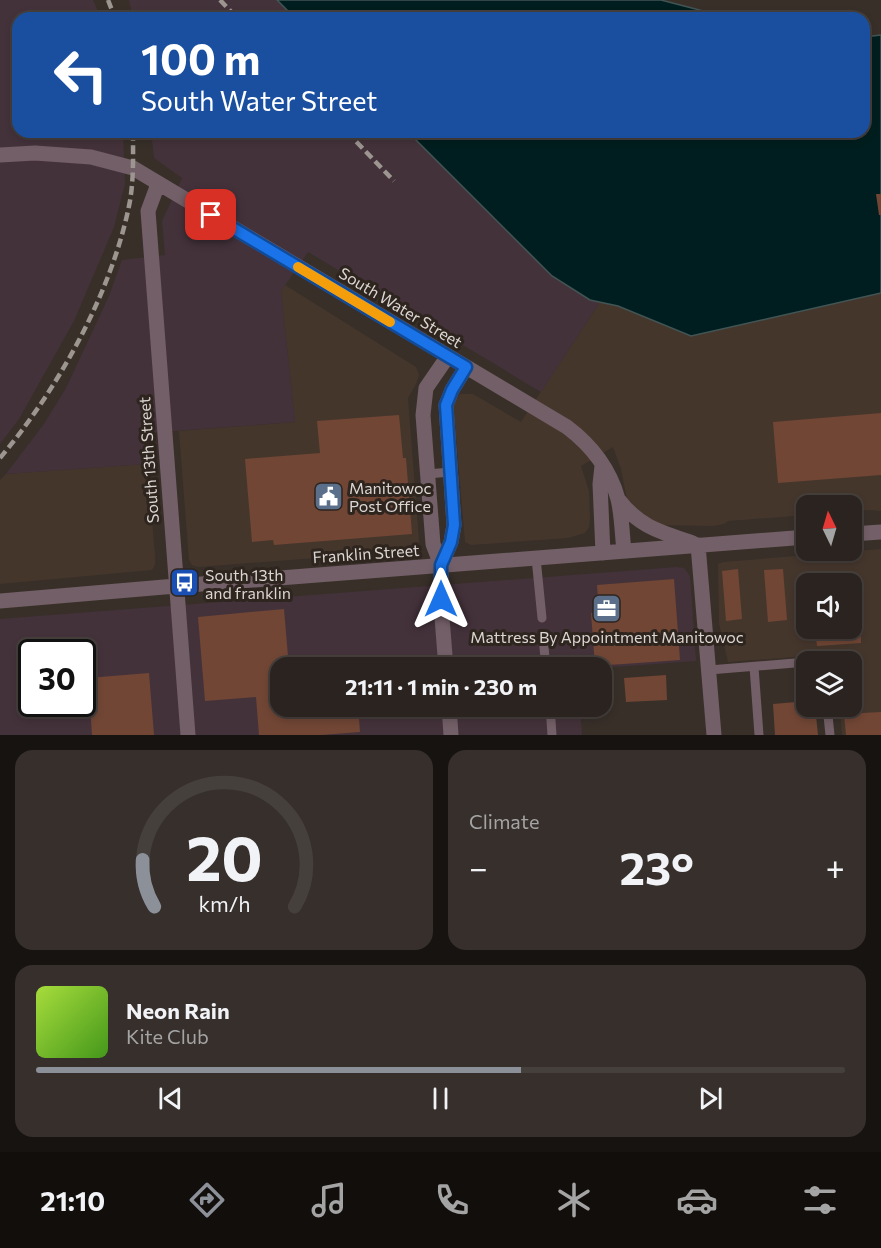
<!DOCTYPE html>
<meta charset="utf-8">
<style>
:root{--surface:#2a231f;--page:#362f2c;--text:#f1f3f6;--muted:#a5a4a4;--line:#46403d;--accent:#8c9099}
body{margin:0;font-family:Commissioner,sans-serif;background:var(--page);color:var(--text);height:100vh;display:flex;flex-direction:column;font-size:22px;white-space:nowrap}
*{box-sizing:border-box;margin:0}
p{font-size:20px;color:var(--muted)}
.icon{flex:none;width:33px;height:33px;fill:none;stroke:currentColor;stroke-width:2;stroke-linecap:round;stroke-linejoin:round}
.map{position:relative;height:735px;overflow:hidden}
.sheet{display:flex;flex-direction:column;gap:15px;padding:15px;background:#171311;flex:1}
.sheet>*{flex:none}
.hud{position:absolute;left:12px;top:12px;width:858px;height:126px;border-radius:18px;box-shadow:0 3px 9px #0003,0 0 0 2px var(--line);background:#1a4fa0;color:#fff;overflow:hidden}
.needle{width:39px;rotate:355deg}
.fabs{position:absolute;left:796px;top:495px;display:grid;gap:12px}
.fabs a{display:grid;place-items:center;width:66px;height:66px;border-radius:12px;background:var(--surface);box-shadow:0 3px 9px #0003,0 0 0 2px var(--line);font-size:30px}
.speed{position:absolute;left:18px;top:639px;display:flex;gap:12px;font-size:30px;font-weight:700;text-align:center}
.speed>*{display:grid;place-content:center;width:78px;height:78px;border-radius:50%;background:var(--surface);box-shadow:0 3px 9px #0003,0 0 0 2px var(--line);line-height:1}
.speed .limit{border:3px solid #111;border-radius:9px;background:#fff;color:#111}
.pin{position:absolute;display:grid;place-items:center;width:51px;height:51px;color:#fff;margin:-26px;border-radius:12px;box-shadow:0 3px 9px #0006}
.me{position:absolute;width:66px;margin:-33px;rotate:0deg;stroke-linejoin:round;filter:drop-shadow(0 0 4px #0008)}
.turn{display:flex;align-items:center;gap:21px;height:126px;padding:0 30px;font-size:27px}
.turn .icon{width:78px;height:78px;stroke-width:2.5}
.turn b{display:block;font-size:42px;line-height:51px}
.big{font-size:45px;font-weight:700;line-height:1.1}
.sheet .tile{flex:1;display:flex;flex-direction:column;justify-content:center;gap:9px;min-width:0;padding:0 21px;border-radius:18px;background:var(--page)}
.sheet .dial{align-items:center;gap:0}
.dial svg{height:156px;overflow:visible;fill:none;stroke:var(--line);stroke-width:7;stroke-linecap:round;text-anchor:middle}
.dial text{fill:var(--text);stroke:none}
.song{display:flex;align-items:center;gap:18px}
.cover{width:72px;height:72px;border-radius:9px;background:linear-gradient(135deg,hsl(80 70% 55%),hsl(100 70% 35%))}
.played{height:6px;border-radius:3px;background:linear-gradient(90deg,var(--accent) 60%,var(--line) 60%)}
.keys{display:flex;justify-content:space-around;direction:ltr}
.heat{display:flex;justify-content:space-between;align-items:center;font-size:33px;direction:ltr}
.sheet .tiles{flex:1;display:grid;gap:15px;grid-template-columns:1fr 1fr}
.tile:last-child{grid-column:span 2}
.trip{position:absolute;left:270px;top:657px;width:342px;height:60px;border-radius:18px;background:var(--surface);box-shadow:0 3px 9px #0003,0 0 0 2px var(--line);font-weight:700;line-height:60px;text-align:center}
.tab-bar{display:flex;height:96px;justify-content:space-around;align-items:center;background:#110e0c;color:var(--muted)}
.tab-bar .icon{width:42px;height:42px}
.tab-bar .on{color:var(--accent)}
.tab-bar b{font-size:27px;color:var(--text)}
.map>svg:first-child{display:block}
.built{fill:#45362c;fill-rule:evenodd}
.industrial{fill:#44323b;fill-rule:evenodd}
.water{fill:#001e1f;stroke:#425555;stroke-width:1.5}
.building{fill:#714635}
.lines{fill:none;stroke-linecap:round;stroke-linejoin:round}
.lane{stroke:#735f67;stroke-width:9}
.street{stroke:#735f67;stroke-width:15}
.rail{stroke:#9c9590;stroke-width:4.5;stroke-dasharray:9 4.5;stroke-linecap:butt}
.route-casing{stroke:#114b97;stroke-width:15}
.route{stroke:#1a73e8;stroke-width:10}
.slow{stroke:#f59e0b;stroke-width:10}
.labels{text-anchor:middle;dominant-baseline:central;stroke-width:6;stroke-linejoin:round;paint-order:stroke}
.street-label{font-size:16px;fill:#dcd6d3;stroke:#2e251f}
.poi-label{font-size:16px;fill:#dcd6d3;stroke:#2e251f;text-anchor:start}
</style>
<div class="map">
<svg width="881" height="735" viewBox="0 0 881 735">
<rect width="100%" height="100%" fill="#382f29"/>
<path class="built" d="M285,285l131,82 3,8 -3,9 -8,14 11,143 -4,8 -7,2 -210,16 -6,-2 -3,-5 -10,-129 116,-9 -14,-131z
M881,293v218l-10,-1 -19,1v-5h-45v9l-79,6 -4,3 -11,2 -51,-1 -14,-5 -21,-21 -6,-30 -8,-22 -32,19 8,25 1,28 -1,8 -4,6 -17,5 -97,7 -6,-3 -11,-130v-11l6,-7h13l48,28 79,-120 18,4 73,30z
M147,464l8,91v9l-3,6 -152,14v-104l6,-6z
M881,549v186h-39l-2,-28 12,-1v-44l-16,-1 -1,-7 -107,8 -9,-39 -1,-59 5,-2zM807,584h45v44h-45z"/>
<path class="industrial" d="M0,0h93l8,18h-83v114h105l2,52 -11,43 -40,94 -55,98 -19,25z
M129,0h148l18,18h-162z
M151,132h257l144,144 38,24 10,2 -59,90 -233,-140 -27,39 14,131 -149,11 1,31 -141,10 38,-50 22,-36 43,-92 13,-36 43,-5 -3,-34 20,-43 -28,-20z
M677,567l7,1 6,8 6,85 -96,7h-320v38l300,1 2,28h-582v-116zM32,652h50v52h-50z"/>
<path class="water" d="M277,0h384l69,18h-435z
M881,35v258l-190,43 -73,-30 -28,-6 -38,-24 -144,-144h456v-95z"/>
<path class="building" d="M876,194h5v21h-2z
M881,413v62l-103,8 -5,-61z
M399,415l4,43h3l6,76 -138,11 -1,-5 -21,2 -7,-83 75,-6 -3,-32z
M738,569l4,50 -16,2 -4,-50z
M783,569l4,51 -19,2 -4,-52z
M674,579l6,81 -85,6 -4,-53h8l-2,-28z
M284,609l5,59h-9v38h78l2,26 -39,3h-62l-3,-38 -51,4 -7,-84z
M852,621h8l1,22 -44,3 -2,-18h37z
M149,673l5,62h-62l-4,-57z
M666,675l1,25 -41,2 -2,-24z
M807,701v5h8l3,29h-43l-2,-31z
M881,712v23h-35l-2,-21z"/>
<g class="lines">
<path class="lane" d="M427,474l24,-2
M536,558l6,60
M543,637l3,31
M754,667l5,68
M709,670l98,-8
M550,706l2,29
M827,706l3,29"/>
<path class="street" d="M0,155l35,-2 56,4 42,11 434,259c24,18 43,43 51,72 4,17 4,35 6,52
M158,184l-10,27 40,524
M602,466l-2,18 3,69
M618,499c21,28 43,33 75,44
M852,534l29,-2
M698,545l16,190
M441,565l10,-23 3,-17 -8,-120 6,-15 14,-23
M0,601l176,-15 631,-49
M446,668l-5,-63v-40l-8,-21 -10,-129 3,-27 22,-32
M449,706l2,29"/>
<path class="rail" d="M108,0l7,18
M220,0l17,18
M347,132l47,49
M0,458c58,-69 111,-164 129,-252 5,-24 4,-50 4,-74"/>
</g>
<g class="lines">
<defs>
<path id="route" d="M211,215l255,152 -14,23 -6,15 8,120 -3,17 -10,23v34"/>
</defs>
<use href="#route" class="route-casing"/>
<use href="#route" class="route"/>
<path class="slow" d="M298,267l92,55"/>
</g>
<defs>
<symbol id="civic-square" viewBox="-11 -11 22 22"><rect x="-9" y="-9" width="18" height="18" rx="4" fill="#5c6f8a" stroke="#2e251f"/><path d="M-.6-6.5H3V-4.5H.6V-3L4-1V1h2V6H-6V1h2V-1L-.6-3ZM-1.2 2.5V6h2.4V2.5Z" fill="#fff"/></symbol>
<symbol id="bus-square" viewBox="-11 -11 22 22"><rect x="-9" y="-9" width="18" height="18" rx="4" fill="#1a4fb4" stroke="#2e251f"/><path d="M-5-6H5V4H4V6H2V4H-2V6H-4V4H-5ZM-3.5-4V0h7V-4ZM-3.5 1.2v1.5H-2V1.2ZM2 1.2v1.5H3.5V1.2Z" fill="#fff"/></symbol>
<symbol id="office-square" viewBox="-11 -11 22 22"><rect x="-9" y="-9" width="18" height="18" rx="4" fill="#5c6f8a" stroke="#2e251f"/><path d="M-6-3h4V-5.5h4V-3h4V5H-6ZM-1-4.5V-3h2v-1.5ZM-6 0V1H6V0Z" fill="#fff"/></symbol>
</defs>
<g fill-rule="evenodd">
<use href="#civic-square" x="312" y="480" width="33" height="33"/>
<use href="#bus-square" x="168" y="566" width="33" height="33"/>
<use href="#office-square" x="590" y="592" width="33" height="33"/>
</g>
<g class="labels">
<g class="street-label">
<text transform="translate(401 307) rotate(31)">South Water Street</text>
<text transform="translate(148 460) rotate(-94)">South 13th Street</text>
<text transform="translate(366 553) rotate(-4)">Franklin Street</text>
</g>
<g class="poi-label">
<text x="349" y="487">Manitowoc<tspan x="349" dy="18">Post Office</tspan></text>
<text x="205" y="574">South 13th<tspan x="205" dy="18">and franklin</tspan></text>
<text x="607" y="636" text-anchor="middle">Mattress By Appointment Manitowoc</text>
</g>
</g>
</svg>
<div class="fabs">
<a><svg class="needle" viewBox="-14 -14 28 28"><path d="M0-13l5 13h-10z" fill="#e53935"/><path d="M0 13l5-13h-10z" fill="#a5a4a4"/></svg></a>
<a><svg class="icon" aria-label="sound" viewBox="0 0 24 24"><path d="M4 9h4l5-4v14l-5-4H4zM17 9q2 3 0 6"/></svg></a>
<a><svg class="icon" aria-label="layers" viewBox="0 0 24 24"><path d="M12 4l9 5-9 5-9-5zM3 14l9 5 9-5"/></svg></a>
</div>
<div class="speed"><div class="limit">30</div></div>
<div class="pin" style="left:211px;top:215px;background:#d93025"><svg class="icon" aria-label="arrive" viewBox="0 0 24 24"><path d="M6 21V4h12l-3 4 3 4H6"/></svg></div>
<svg class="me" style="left:441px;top:599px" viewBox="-20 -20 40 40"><path d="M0-17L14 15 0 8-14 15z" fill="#1a73e8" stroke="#fff" stroke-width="4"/></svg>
<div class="trip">21:11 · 1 min · 230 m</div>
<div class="hud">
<div class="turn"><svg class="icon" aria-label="left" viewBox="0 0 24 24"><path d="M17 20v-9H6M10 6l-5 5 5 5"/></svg><div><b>100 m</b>South Water Street</div></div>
</div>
</div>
<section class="sheet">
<div class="tiles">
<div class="tile dial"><svg viewBox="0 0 100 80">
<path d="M14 69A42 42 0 1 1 86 69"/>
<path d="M14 69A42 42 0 0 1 8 45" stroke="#8c9099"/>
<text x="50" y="56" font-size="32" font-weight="700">20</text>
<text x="50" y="72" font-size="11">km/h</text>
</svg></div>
<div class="tile"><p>Climate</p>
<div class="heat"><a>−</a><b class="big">23°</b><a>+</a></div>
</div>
<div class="tile">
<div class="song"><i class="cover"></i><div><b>Neon Rain</b><p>Kite Club</p></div></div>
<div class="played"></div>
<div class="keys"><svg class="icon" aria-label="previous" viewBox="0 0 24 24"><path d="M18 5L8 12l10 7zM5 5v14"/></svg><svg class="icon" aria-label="pause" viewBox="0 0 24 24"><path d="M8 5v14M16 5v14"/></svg><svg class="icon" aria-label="next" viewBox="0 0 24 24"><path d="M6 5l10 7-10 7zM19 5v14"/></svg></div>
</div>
</div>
</section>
<nav class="tab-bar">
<b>21:10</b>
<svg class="icon on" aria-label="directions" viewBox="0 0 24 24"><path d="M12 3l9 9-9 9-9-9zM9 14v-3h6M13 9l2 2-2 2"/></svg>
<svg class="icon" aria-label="music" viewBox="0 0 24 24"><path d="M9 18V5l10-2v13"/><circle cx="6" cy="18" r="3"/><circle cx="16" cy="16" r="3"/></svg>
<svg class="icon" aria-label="phone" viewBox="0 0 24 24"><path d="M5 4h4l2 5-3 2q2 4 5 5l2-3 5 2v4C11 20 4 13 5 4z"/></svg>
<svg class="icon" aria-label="climate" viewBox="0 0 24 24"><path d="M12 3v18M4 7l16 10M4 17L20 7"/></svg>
<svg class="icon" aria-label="car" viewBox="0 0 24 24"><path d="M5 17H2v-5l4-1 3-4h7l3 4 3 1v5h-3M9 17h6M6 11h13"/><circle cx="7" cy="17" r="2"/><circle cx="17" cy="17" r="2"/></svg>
<svg class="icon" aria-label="filters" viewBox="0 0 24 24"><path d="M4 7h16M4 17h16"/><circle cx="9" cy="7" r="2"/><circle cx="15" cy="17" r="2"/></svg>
</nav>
